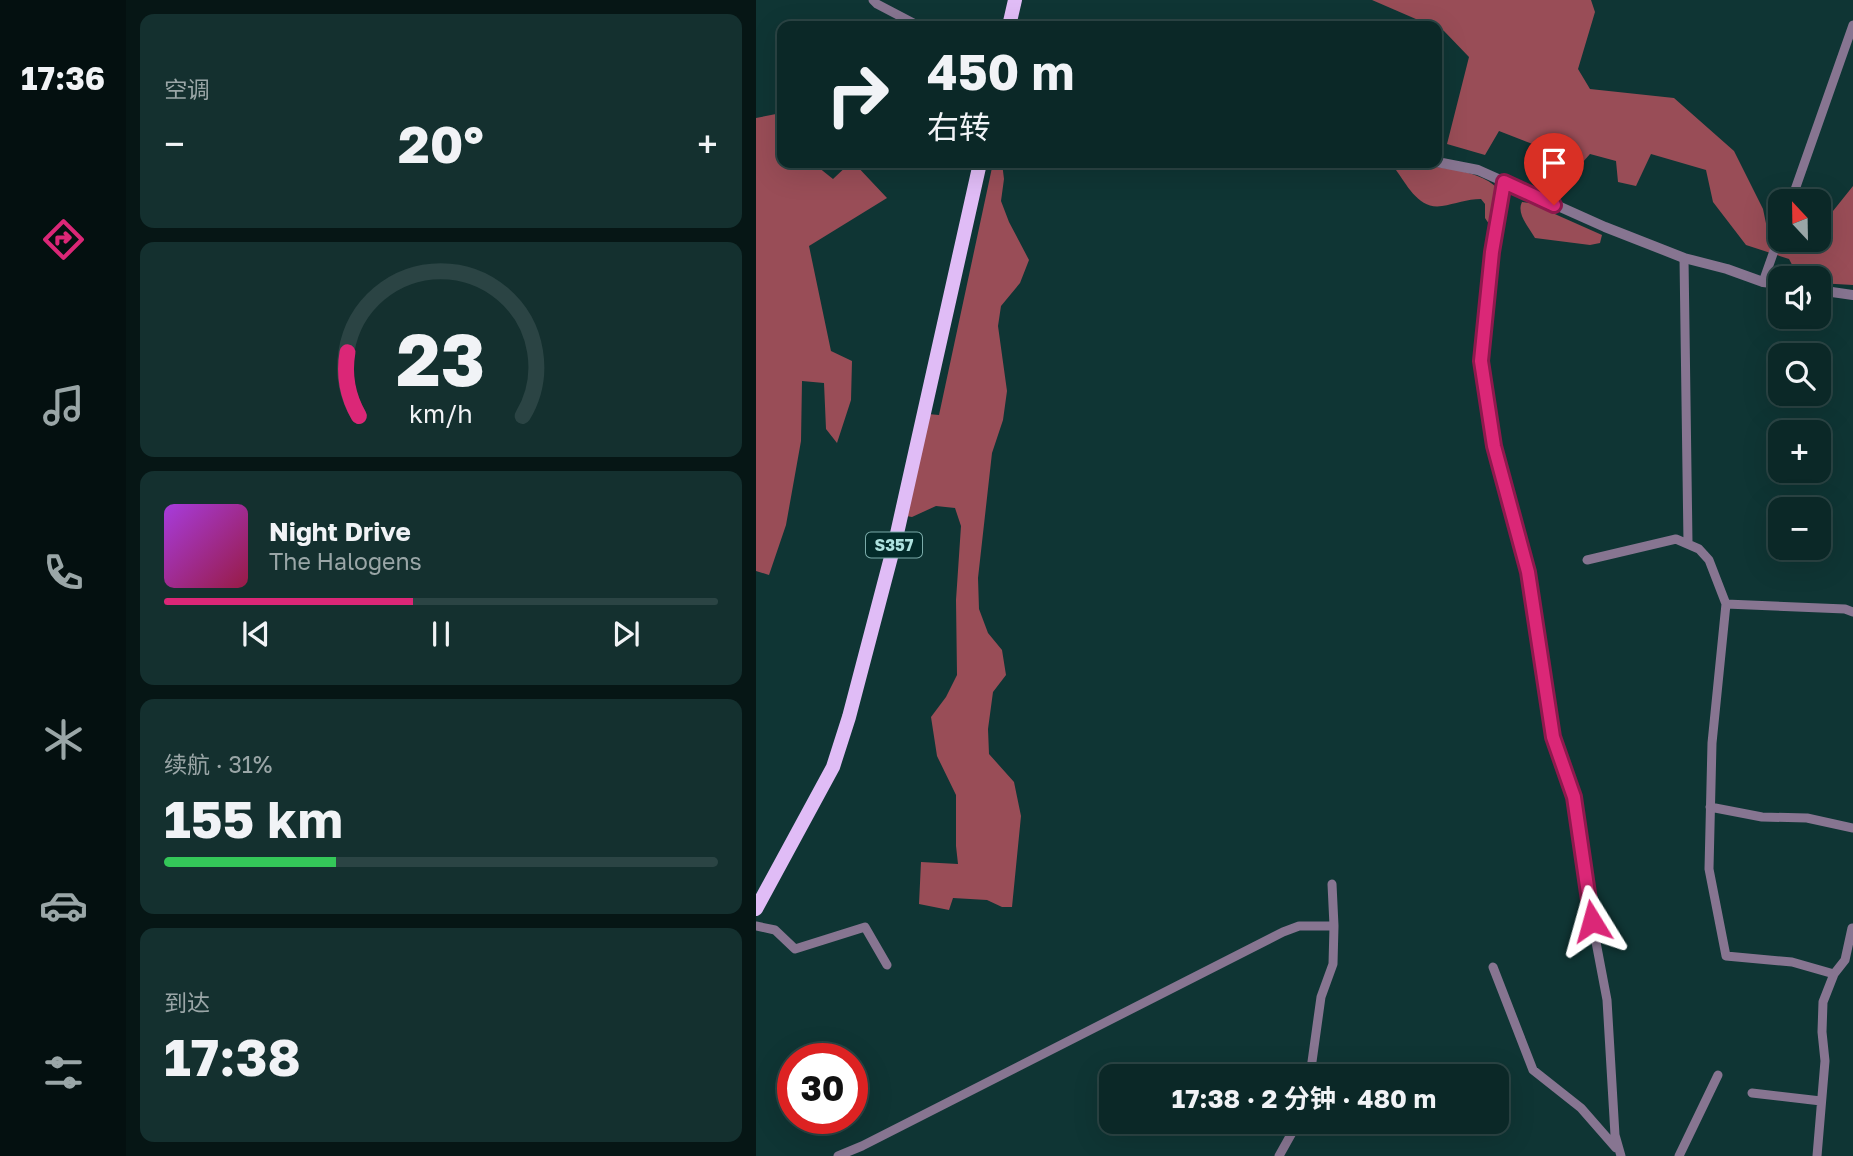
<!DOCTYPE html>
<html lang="zh">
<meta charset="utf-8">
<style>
:root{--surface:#0b2827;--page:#14302f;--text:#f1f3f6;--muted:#9aa6a7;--line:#2b4444;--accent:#db2777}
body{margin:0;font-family:"Golos Text","Noto Sans SC",sans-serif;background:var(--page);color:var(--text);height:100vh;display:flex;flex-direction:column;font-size:26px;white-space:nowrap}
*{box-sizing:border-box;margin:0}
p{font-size:23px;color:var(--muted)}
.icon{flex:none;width:38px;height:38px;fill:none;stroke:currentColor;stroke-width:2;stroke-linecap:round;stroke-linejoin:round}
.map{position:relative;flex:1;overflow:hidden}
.drawer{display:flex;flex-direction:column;gap:14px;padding:14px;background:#061615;width:630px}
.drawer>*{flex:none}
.top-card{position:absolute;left:21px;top:21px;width:665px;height:147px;border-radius:14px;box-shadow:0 7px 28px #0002,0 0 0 2px var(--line);background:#0b2827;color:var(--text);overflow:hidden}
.needle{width:46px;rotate:338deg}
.controls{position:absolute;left:1012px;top:189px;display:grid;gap:14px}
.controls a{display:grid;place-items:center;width:63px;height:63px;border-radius:14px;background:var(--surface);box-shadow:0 7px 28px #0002,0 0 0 2px var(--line);font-size:35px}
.speed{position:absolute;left:21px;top:1043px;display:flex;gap:14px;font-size:35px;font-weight:700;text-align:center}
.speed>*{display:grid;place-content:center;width:91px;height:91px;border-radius:50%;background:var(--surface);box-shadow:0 7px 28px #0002,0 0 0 2px var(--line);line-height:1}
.speed .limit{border:10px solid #d22;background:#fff;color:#111}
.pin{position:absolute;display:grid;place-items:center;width:60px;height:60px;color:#fff;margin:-72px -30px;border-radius:50% 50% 50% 0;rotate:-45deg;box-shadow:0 0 7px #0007}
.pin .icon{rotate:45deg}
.me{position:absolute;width:77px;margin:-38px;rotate:352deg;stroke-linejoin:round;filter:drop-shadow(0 0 5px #0008)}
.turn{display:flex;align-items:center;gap:24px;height:147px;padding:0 35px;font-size:32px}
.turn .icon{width:91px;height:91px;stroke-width:2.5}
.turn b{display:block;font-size:49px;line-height:60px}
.big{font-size:52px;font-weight:700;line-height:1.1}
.drawer .widget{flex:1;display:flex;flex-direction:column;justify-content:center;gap:10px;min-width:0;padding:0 24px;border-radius:14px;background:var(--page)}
.drawer .dial{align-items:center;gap:0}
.dial svg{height:182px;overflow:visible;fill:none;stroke:var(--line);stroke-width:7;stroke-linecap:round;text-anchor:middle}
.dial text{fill:var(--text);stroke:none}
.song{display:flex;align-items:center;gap:21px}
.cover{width:84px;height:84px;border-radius:10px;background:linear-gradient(135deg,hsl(280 70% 55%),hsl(340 70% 35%))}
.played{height:7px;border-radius:4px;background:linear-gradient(90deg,var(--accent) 45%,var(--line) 45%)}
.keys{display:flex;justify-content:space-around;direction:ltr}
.heat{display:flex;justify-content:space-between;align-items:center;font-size:38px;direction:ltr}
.charge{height:10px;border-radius:5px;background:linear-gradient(90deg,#34c759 31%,var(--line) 0)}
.trip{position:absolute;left:343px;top:1064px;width:410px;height:70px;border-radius:14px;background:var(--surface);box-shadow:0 7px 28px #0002,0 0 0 2px var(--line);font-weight:700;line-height:70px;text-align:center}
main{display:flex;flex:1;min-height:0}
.tab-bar{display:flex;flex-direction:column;width:126px;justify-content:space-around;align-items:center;background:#041010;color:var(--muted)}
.tab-bar .icon{width:49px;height:49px}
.tab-bar .on{color:var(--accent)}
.tab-bar b{font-size:32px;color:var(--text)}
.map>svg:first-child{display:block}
.forest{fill:#994d57}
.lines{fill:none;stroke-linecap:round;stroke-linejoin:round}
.minor{stroke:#877591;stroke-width:9}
.tertiary{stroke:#877591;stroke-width:10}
.primary{stroke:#e0bcf6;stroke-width:14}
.route-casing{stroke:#8e194d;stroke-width:18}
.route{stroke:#db2777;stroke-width:12}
.labels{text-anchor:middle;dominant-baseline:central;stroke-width:7;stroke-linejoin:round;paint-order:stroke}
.shield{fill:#032b2a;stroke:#7baba9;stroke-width:2}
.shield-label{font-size:16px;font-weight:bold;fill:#aee2df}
</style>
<main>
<nav class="tab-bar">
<b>17:36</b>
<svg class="icon on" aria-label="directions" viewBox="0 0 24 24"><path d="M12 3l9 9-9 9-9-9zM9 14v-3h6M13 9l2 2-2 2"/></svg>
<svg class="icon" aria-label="music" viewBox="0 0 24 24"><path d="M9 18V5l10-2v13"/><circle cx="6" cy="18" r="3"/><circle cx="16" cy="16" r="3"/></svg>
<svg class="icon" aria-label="phone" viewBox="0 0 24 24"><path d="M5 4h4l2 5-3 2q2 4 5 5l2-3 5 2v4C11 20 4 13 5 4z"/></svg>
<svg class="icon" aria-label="climate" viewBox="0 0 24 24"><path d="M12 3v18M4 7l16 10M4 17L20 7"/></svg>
<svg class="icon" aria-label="car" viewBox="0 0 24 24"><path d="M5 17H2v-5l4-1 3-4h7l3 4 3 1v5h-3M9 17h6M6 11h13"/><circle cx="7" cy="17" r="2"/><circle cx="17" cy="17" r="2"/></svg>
<svg class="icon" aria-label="filters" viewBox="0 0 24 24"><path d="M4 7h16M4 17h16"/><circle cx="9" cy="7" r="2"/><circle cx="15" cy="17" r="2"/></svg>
</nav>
<section class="drawer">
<div class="widget"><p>空调</p>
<div class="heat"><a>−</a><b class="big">20°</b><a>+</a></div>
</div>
<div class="widget dial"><svg viewBox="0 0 100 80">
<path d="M14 69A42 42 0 1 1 86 69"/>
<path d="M14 69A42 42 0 0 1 9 41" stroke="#db2777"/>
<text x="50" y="56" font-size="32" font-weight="700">23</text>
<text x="50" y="72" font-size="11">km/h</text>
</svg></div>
<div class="widget">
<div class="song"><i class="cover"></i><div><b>Night Drive</b><p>The Halogens</p></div></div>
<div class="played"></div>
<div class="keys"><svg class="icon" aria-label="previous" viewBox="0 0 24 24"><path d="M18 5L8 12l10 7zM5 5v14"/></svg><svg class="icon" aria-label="pause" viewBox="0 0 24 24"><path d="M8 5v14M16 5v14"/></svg><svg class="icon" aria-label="next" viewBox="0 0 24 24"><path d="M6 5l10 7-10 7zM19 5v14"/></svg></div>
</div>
<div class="widget"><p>续航 · 31%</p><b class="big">155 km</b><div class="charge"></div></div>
<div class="widget"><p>到达</p><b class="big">17:38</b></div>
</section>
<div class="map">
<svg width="1097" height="1156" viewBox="0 0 1097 1156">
<rect width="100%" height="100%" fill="#0f3534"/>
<path class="forest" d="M616,0h219l4,12 -17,57 12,20 84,9 60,53 29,58 5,24 12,-6v13h38v-27l15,-2 20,-25v99l-35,-2v-5h-19l-10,-19 -43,-14 -33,-43 -7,-32 -55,-16 -15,32 -18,-4 -2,-21 -26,-7 -8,9 -83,-32 -14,24 -38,-11 22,-87 -25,-26 -7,-3v-2h-5z
M26,108v55h31l20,16 17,-16h4l33,35 -78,48 22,105 21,10 -1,39 -14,43 -11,-14 -2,-46 -22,-2 -1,60 -15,84 -17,50 -13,-4v-453l20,-4z
M237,163h9l2,16 -3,22 8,21 20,38 -9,23 -19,23 -3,20 9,65 -4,29 -11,33 -14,125 1,31 9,24 14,17 4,25 -13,17 -5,37 1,25 25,28 7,34 -9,91h-10l-15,-7 -34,-2 -4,12 -30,-6 2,-42 37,2 -2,-18v-51l-19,-39 -6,-39 15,-20 11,-22 -1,-75 5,-74 -6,-18 -19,-2 -24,11 -6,-1 22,-102 11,1z
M642,165c26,0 81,3 99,23l-4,36h-4l-4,-6v-14l-4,-5c-14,0 -26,5 -39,7 -23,4 -35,-21 -46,-36z
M766,202l8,1 72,32 -2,8 -10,2 -55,-7c-6,-11 -19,-24 -13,-36z"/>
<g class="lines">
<path class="minor" d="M117,0l4,4 42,22
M232,26h21
M748,182l-12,70 -11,109 13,85 34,126 25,165 21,60 18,124 15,79 8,135 6,21
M1035,201l62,-176
M928,258l4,285
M1007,282l17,-48
M831,560l89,-21 23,10 10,11 17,44 -14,139 -3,126 17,87 66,6 42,12
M970,604l119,5 8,3
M954,807l52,10 45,1 46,10
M0,926l19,4 20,19 70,-22 22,38
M737,967l40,103 48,38 35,40
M554,1076l11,-79 12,-33 1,-38 -2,-42
M996,1093l69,8
M82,1156l24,-10 421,-214 16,-6h35
M523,1156l19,-34
M923,1156l39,-81
M1061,1156l8,-95 -3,-29 1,-30 11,-28 11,-14 7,-32"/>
<path class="tertiary" d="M681,162l41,8 127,57 79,31 43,11 36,13 17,2
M1062,290l35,5"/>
<path class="primary" d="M253,26l6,-26
M0,909l77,-142 16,-50 47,-179 84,-375"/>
</g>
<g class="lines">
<defs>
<path id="route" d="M798,205l-50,-23 -12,70 -11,109 13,85 34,126 25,165 21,60 18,124"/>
</defs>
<use href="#route" class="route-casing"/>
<use href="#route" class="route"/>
</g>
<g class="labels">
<rect class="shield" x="110" y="532.5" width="56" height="25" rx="5"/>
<g class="shield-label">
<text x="138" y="545">S357</text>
</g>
</g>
</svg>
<div class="controls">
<a><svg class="needle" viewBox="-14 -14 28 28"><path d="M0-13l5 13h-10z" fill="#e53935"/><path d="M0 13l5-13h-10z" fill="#9aa6a7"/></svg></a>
<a><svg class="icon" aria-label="sound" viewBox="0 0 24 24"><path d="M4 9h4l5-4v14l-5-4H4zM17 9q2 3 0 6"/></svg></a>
<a><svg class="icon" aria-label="search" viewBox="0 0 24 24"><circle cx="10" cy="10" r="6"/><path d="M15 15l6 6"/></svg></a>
<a>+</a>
<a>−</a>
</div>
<div class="speed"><div class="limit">30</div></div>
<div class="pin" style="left:798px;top:205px;background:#d93025"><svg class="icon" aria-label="arrive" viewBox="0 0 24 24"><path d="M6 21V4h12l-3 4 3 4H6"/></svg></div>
<svg class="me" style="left:836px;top:921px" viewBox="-20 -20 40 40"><path d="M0-17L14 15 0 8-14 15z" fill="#db2777" stroke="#fff" stroke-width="4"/></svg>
<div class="trip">17:38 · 2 分钟 · 480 m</div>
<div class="top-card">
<div class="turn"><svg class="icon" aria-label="right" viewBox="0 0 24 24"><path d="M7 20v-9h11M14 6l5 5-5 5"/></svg><div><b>450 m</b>右转</div></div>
</div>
</div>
</main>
